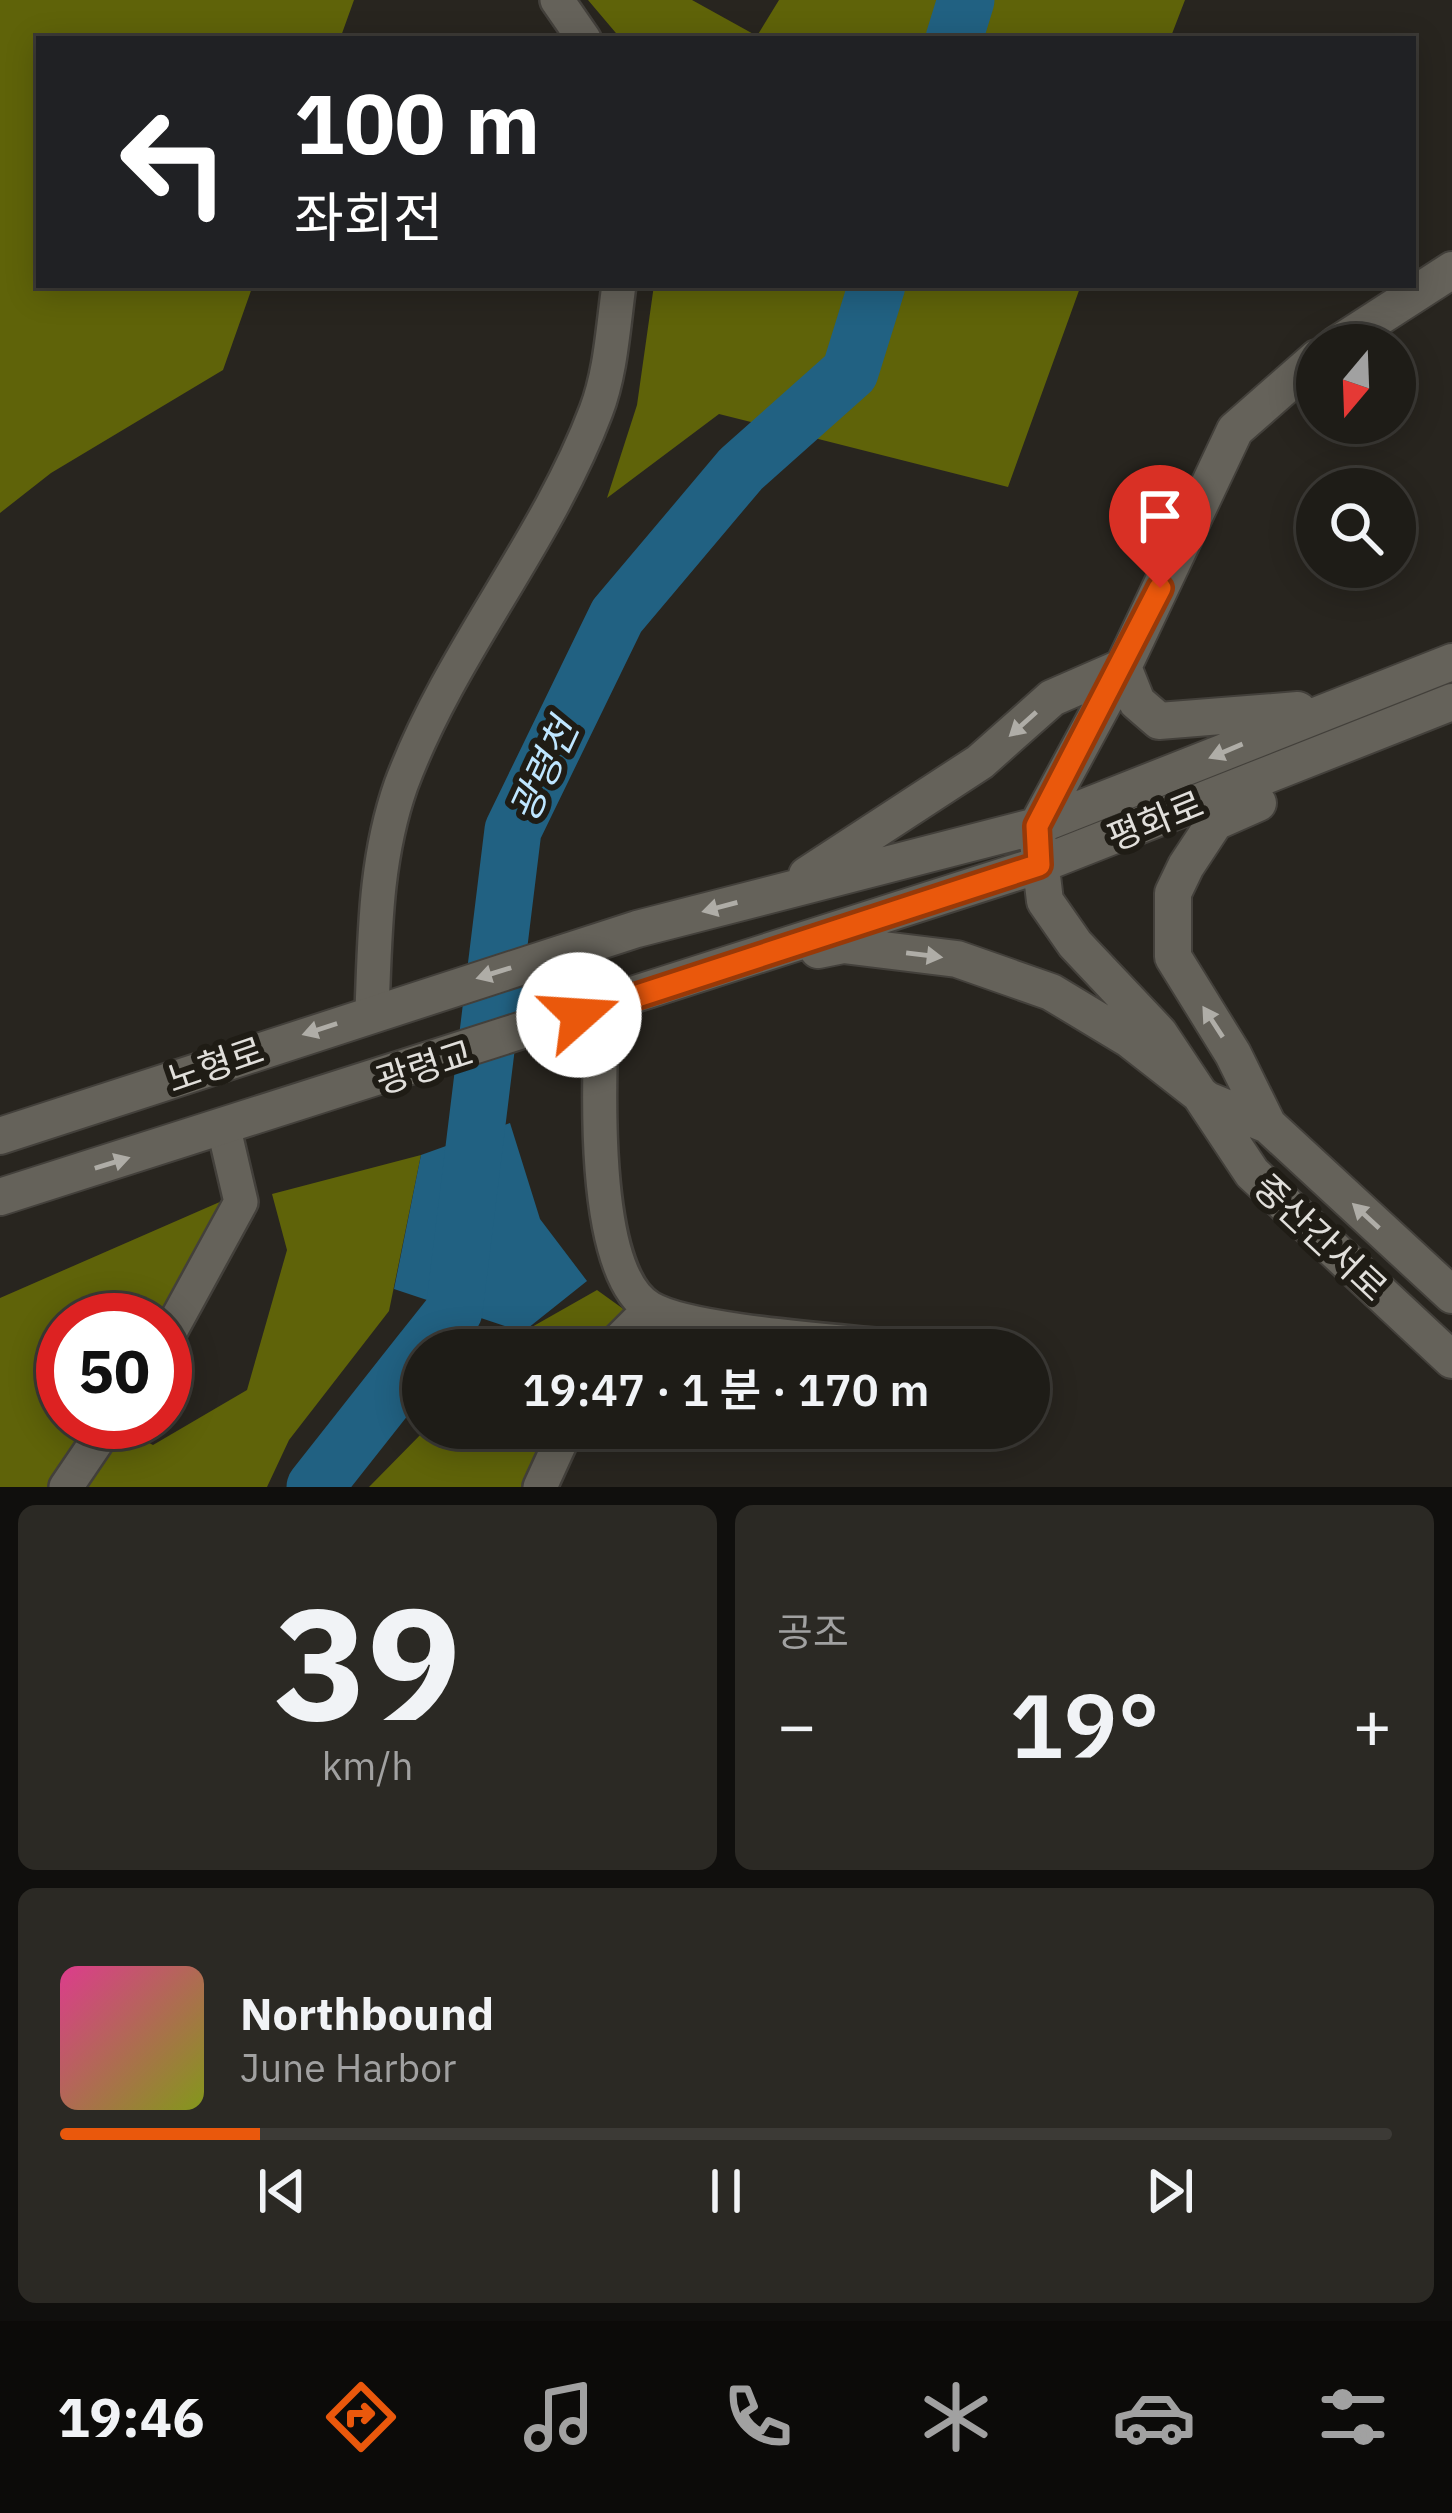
<!DOCTYPE html>
<html lang="ko">
<meta charset="utf-8">
<style>
:root{--surface:#1e1c17;--page:#2b2924;--text:#f1f3f6;--muted:#a1a1a1;--line:#3c3a36;--accent:#ea580c}
body{margin:0;font-family:"IBM Plex Sans","Noto Sans KR",sans-serif;background:var(--page);color:var(--text);height:100vh;display:flex;flex-direction:column;font-size:45px;white-space:nowrap}
*{box-sizing:border-box;margin:0}
p{font-size:39px;color:var(--muted)}
.icon{flex:none;width:66px;height:66px;fill:none;stroke:currentColor;stroke-width:2;stroke-linecap:round;stroke-linejoin:round}
.map{position:relative;height:1487px;overflow:hidden}
.side{display:flex;flex-direction:column;gap:18px;padding:18px;background:#100f0d;flex:1}
.side>*{flex:none}
.banner{position:absolute;left:36px;top:36px;width:1380px;height:252px;border-radius:0px;box-shadow:0 6px 30px #0003,0 0 0 3px var(--line);background:#202124;color:#fff;overflow:hidden}
.needle{width:78px;rotate:199deg}
.buttons{position:absolute;left:1296px;top:324px;display:grid;gap:24px}
.buttons a{display:grid;place-items:center;width:120px;height:120px;border-radius:50%;background:var(--surface);box-shadow:0 6px 30px #0003,0 0 0 3px var(--line);font-size:60px}
.speed{position:absolute;left:36px;top:1293px;display:flex;gap:24px;font-size:60px;font-weight:700;text-align:center}
.speed>*{display:grid;place-content:center;width:156px;height:156px;border-radius:50%;background:var(--surface);box-shadow:0 6px 30px #0003,0 0 0 3px var(--line);line-height:1}
.speed .limit{border:18px solid #d22;background:#fff;color:#111}
.pin{position:absolute;display:grid;place-items:center;width:102px;height:102px;color:#fff;margin:-123px -51px;border-radius:50% 50% 50% 0;rotate:-45deg;box-shadow:0 0 12px #0007}
.pin .icon{rotate:45deg}
.me{position:absolute;width:132px;margin:-66px;rotate:71deg;stroke-linejoin:round;filter:drop-shadow(0 0 9px #0008)}
.turn{display:flex;align-items:center;gap:42px;height:252px;padding:0 60px;font-size:54px}
.turn .icon{width:156px;height:156px;stroke-width:2.5}
.turn b{display:block;font-size:84px;line-height:102px}
.big{font-size:90px;font-weight:600;line-height:1.1}
.side .widget{flex:1;display:flex;flex-direction:column;justify-content:center;gap:18px;min-width:0;padding:0 42px;border-radius:18px;background:var(--page)}
.side .dial{align-items:center;gap:0}
.dial b{font-size:156px;line-height:1}
.song{display:flex;align-items:center;gap:36px}
.cover{width:144px;height:144px;border-radius:18px;background:linear-gradient(135deg,hsl(330 70% 55%),hsl(70 70% 35%))}
.played{height:12px;border-radius:6px;background:linear-gradient(90deg,var(--accent) 15%,var(--line) 15%)}
.keys{display:flex;justify-content:space-around;direction:ltr}
.heat{display:flex;justify-content:space-between;align-items:center;font-size:66px;direction:ltr}
.side .tiles{flex:1;display:grid;gap:18px;grid-template-columns:1fr 1fr}
.widget:last-child{grid-column:span 2}
.trip{position:absolute;left:402px;top:1329px;width:648px;height:120px;border-radius:60px;background:var(--surface);box-shadow:0 6px 30px #0003,0 0 0 3px var(--line);font-weight:600;line-height:120px;text-align:center}
.tab-bar{display:flex;height:192px;justify-content:space-around;align-items:center;background:#0c0b09;color:var(--muted)}
.tab-bar .icon{width:84px;height:84px}
.tab-bar .selected{color:var(--accent)}
.tab-bar b{font-size:54px;color:var(--text)}
.map>svg:first-child{display:block}
.forest{fill:#5f6309}
.water{fill:#216182}
.lines{fill:none;stroke-linecap:round;stroke-linejoin:round}
.river{stroke:#216182;stroke-width:57}
.street-casing{stroke:#43403b;stroke-width:38}
.secondary-casing{stroke:#43403b;stroke-width:40}
.street{stroke:#65625a;stroke-width:33}
.secondary{stroke:#65625a;stroke-width:36}
.oneway{fill:#afada7}
.route-casing{stroke:#983908;stroke-width:30}
.route{stroke:#ea580c;stroke-width:21}
.labels{text-anchor:middle;dominant-baseline:central;stroke-width:12;stroke-linejoin:round;paint-order:stroke}
.street-label{font-size:36px;fill:#e1dfdb;stroke:#1f1c15}
.water-label{font-size:39px;font-style:italic;fill:#bfe6ff;stroke:#1f1c15}
</style>
<div class="map">
<svg width="1452" height="1487" viewBox="0 0 1452 1487">
<rect width="100%" height="100%" fill="#28251f"/>
<path class="forest" d="M0,0h354l-14,39h-301v246h214l-30,85 -172,103 -51,40z
M588,0h104l65,36 22,-36h406l-15,39h-549z
M654,285h427l-73,202 -289,-73 -112,84 30,-93z
M421,1155l-32,156 -100,129 -22,47h-267v-189l222,-97 -61,119h-98v102h47l43,23 94,-55 40,-140 -15,-56z
M597,1290l50,36 1,24h-134l9,-18z
M427,1428h157l-9,6 -15,53h-191z"/>
<path class="water" d="M510,1123l30,96 47,62 -64,51 -129,-43 27,-134z"/>
<g class="lines">
<path class="river" d="M954,39l12,-39
M423,1350l31,-39 59,-481 104,-214 124,-147 109,-97 27,-87
M315,1487l108,-137"/>
<defs>
<path id="street" d="M557,0l27,39
M602,1007c-3,64 -13,265 48,301 40,24 192,33 245,39
M372,1011c3,-77 3,-152 29,-226 49,-132 145,-242 195,-374 15,-39 17,-84 23,-126
M165,1341l76,-139 -17,-73
M609,1350l41,-41
M66,1487l44,-65
M540,1487l27,-59"/>
<path id="secondary" d="M1336,345l116,-75
M1123,667l14,35 22,19 139,-11
M1258,803l-43,19 -29,44 -13,27v64l60,97 35,71
M1037,826l86,-159 112,-237 82,-72
M1038,842l7,59 30,43 84,89 93,140 200,187
M807,875l173,-113 72,-64 71,-31
M818,950l25,-5 114,14 94,33 78,47 78,61 61,25 184,170
M0,1136l637,-207 400,-103 415,-164
M0,1197l1039,-332 413,-163"/>
</defs>
<use href="#street" class="street-casing"/>
<use href="#secondary" class="secondary-casing"/>
<use href="#street" class="street"/>
<use href="#secondary" class="secondary"/>
</g>
<defs><path id="oneway-solid" d="M-6-.8H1V-3.2L6.5 0L1 3.2V.8H-6Z" transform="scale(3)"/></defs>
<g class="oneway">
<use href="#oneway-solid" transform="translate(1023 724) rotate(138)"/>
<use href="#oneway-solid" transform="translate(1226 751) rotate(157)"/>
<use href="#oneway-solid" transform="translate(720 907) rotate(165)"/>
<use href="#oneway-solid" transform="translate(924 955) rotate(7)"/>
<use href="#oneway-solid" transform="translate(494 973) rotate(163)"/>
<use href="#oneway-solid" transform="translate(1213 1022) rotate(-123)"/>
<use href="#oneway-solid" transform="translate(320 1029) rotate(162)"/>
<use href="#oneway-solid" transform="translate(112 1163) rotate(-17)"/>
<use href="#oneway-solid" transform="translate(1366 1216) rotate(-137)"/>
</g>
<g class="lines">
<defs>
<path id="route" d="M579,1015l460,-150 -2,-39 123,-238"/>
</defs>
<use href="#route" class="route-casing"/>
<use href="#route" class="route"/>
</g>
<g class="labels">
<g class="street-label">
<text transform="translate(1155 820) rotate(-22)">평화로</text>
<text transform="translate(215 1064) rotate(-19)">노형로</text>
<text transform="translate(424 1066) rotate(-18)">광령교</text>
<text transform="translate(1321 1237) rotate(43)">중산간서로</text>
</g>
<g class="water-label">
<text transform="translate(543 770) rotate(-65)">광령천</text>
</g>
</g>
</svg>
<div class="buttons">
<a><svg class="needle" viewBox="-14 -14 28 28"><path d="M0-13l5 13h-10z" fill="#e53935"/><path d="M0 13l5-13h-10z" fill="#a1a1a1"/></svg></a>
<a><svg class="icon" aria-label="search" viewBox="0 0 24 24"><circle cx="10" cy="10" r="6"/><path d="M15 15l6 6"/></svg></a>
</div>
<div class="speed"><div class="limit">50</div></div>
<div class="pin" style="left:1160px;top:588px;background:#d93025"><svg class="icon" aria-label="arrive" viewBox="0 0 24 24"><path d="M6 21V4h12l-3 4 3 4H6"/></svg></div>
<svg class="me" style="left:579px;top:1015px" viewBox="-20 -20 40 40"><circle r="19" fill="#fff"/><path d="M0-13L10 11 0 6-10 11z" fill="#ea580c"/></svg>
<div class="trip">19:47 · 1 분 · 170 m</div>
<div class="banner">
<div class="turn"><svg class="icon" aria-label="left" viewBox="0 0 24 24"><path d="M17 20v-9H6M10 6l-5 5 5 5"/></svg><div><b>100 m</b>좌회전</div></div>
</div>
</div>
<section class="side">
<div class="tiles">
<div class="widget dial"><b>39</b><p>km/h</p></div>
<div class="widget"><p>공조</p>
<div class="heat"><a>−</a><b class="big">19°</b><a>+</a></div>
</div>
<div class="widget">
<div class="song"><i class="cover"></i><div><b>Northbound</b><p>June Harbor</p></div></div>
<div class="played"></div>
<div class="keys"><svg class="icon" aria-label="previous" viewBox="0 0 24 24"><path d="M18 5L8 12l10 7zM5 5v14"/></svg><svg class="icon" aria-label="pause" viewBox="0 0 24 24"><path d="M8 5v14M16 5v14"/></svg><svg class="icon" aria-label="next" viewBox="0 0 24 24"><path d="M6 5l10 7-10 7zM19 5v14"/></svg></div>
</div>
</div>
</section>
<nav class="tab-bar">
<b>19:46</b>
<svg class="icon selected" aria-label="directions" viewBox="0 0 24 24"><path d="M12 3l9 9-9 9-9-9zM9 14v-3h6M13 9l2 2-2 2"/></svg>
<svg class="icon" aria-label="music" viewBox="0 0 24 24"><path d="M9 18V5l10-2v13"/><circle cx="6" cy="18" r="3"/><circle cx="16" cy="16" r="3"/></svg>
<svg class="icon" aria-label="phone" viewBox="0 0 24 24"><path d="M5 4h4l2 5-3 2q2 4 5 5l2-3 5 2v4C11 20 4 13 5 4z"/></svg>
<svg class="icon" aria-label="climate" viewBox="0 0 24 24"><path d="M12 3v18M4 7l16 10M4 17L20 7"/></svg>
<svg class="icon" aria-label="car" viewBox="0 0 24 24"><path d="M5 17H2v-5l4-1 3-4h7l3 4 3 1v5h-3M9 17h6M6 11h13"/><circle cx="7" cy="17" r="2"/><circle cx="17" cy="17" r="2"/></svg>
<svg class="icon" aria-label="filters" viewBox="0 0 24 24"><path d="M4 7h16M4 17h16"/><circle cx="9" cy="7" r="2"/><circle cx="15" cy="17" r="2"/></svg>
</nav>
